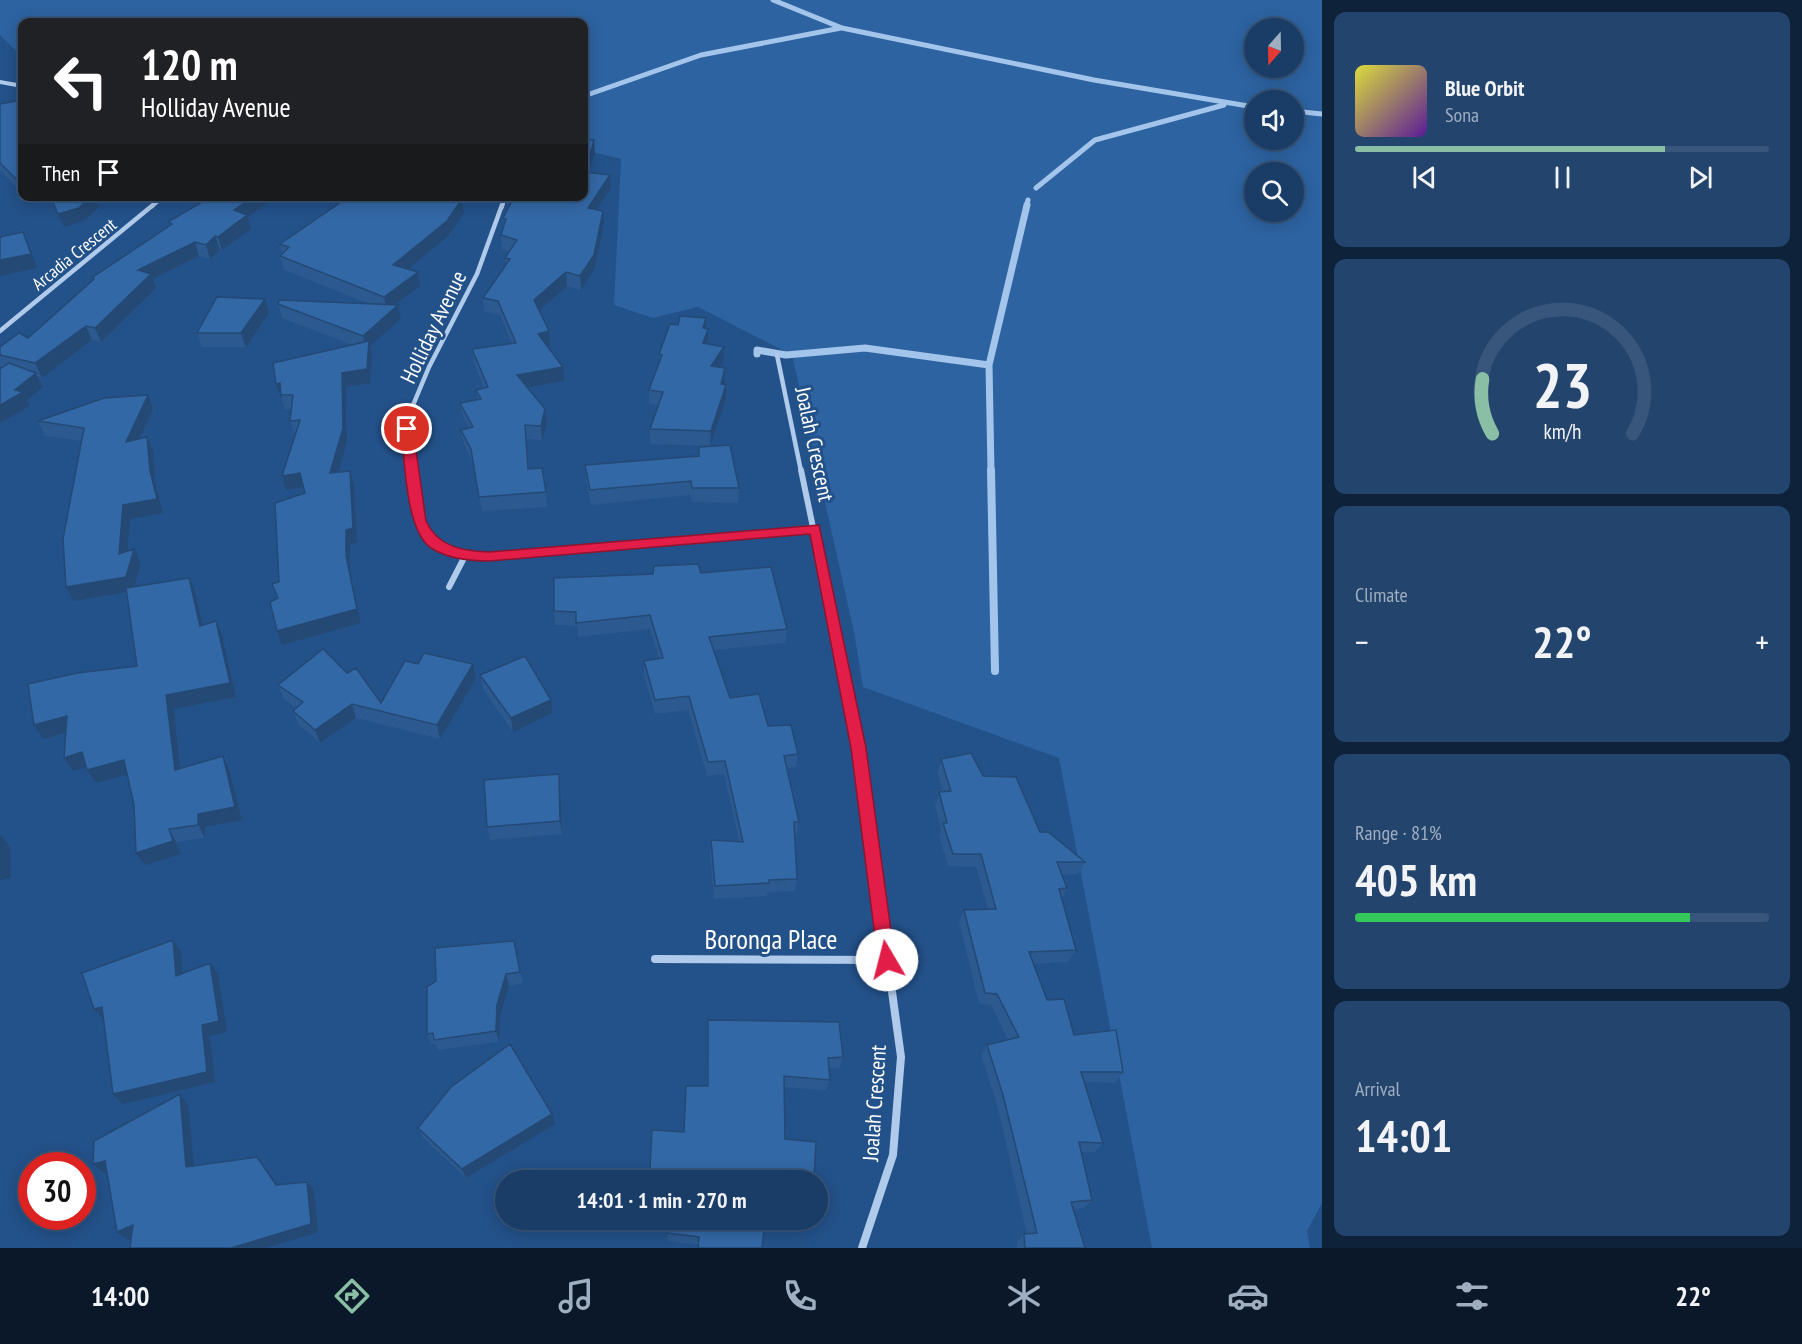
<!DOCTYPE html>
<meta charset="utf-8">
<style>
:root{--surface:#1a3d67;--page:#23446d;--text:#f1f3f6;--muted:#9faec0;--line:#38567b;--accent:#8abfa5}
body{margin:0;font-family:"PT Sans Narrow",sans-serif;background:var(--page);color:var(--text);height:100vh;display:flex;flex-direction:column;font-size:22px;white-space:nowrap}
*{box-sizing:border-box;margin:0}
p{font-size:20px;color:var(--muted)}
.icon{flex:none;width:33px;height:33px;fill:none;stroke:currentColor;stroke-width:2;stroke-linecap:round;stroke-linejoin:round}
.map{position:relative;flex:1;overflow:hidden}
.sheet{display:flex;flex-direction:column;gap:12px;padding:12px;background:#0e2239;width:480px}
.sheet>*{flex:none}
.guide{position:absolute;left:18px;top:18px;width:570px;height:183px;border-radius:12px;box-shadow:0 3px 15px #0003,0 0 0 2px var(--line);background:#202124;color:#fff;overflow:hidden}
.needle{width:39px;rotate:200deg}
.fabs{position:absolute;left:1244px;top:18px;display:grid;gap:12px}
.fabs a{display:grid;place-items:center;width:60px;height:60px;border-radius:50%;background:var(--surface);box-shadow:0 3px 15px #0003,0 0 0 2px var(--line);font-size:30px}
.speed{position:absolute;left:18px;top:1152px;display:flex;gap:12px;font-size:30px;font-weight:700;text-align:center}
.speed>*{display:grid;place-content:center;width:78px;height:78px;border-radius:50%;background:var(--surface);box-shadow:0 3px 15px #0003,0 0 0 2px var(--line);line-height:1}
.speed .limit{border:9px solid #d22;background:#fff;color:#111}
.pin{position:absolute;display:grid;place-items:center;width:51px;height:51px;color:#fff;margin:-26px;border:3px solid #fff;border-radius:50%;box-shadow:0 2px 6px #0007}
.me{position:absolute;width:66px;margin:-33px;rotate:352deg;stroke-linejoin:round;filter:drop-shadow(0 0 4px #0008)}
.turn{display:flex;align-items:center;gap:21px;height:126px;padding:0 24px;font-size:27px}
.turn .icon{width:78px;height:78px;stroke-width:2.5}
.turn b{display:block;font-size:42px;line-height:51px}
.then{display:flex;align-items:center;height:57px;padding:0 24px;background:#0003;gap:12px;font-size:22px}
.big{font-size:45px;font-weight:600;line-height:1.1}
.sheet .card{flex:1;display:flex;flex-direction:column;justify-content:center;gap:9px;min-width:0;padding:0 21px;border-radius:12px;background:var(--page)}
.sheet .dial{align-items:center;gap:0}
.dial svg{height:156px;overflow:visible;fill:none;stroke:var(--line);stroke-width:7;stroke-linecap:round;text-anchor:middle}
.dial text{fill:var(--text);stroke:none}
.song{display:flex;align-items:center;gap:18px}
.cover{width:72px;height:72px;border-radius:9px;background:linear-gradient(135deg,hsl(60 70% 55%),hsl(270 70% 35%))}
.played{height:6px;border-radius:3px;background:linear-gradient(90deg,var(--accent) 75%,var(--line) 75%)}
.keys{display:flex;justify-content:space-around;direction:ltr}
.heat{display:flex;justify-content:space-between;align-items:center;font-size:33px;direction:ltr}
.charge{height:9px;border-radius:4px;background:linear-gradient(90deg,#34c759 81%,var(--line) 0)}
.trip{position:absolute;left:495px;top:1170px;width:333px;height:60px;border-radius:30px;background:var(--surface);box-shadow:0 3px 15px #0003,0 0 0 2px var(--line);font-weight:600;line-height:60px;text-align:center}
.menu{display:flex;height:96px;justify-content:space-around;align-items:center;background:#0a1829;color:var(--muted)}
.menu .icon{width:42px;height:42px}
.menu .active{color:var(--accent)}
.menu b{font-size:27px;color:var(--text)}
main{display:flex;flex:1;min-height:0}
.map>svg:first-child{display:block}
.green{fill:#2d63a1;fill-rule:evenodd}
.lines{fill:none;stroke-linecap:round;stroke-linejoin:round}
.stream-far2{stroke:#a3c5eb;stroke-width:5}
.stream-far1{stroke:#a3c5eb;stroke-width:7}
.stream{stroke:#a3c5eb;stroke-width:8}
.street-far3{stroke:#afcaea;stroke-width:4}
.street-far2{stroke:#afcaea;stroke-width:4.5}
.street-far1{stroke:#afcaea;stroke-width:6}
.street{stroke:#afcaea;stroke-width:8}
.wall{fill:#2c598f}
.shaded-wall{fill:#244974}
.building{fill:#3368a6;stroke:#244974;stroke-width:1.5}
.route{fill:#e11d48;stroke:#92132f;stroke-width:1.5}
.labels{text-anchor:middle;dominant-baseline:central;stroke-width:6;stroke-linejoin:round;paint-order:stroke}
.far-street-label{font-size:18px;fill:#fff;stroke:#235189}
.street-label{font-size:22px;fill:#fff;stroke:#235189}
.near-street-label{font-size:27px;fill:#fff;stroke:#235189}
</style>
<main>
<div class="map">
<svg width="1322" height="1248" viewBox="0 0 1322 1248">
<rect width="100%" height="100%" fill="#235189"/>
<path class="green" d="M0,0h1322v1203l-15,28 3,17h-158l-93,-490 -196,-71 -9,-55 -62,-277 -94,-48 -45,11 -39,-13 7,-146 -37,-9v-128h-562v35l-22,-22zM1254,28h39v40h-39zM1254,100h39v40h-39zM1254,172h39v40h-39z"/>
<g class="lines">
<path class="stream-far2" d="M773,0l69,28 252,52 160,27
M584,96l117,-41 140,-27
M1293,111l29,3
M1036,188l59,-48 129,-35
M1026,207l2,-7"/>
<path class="stream-far1" d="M757,354v-4l29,5 79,-7 124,17
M991,471l-2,-106 38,-160"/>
<path class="stream" d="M991,470l4,201"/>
<path class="street-far3" d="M0,82l22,4
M151,207l13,-11
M502,207l3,-11"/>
<path class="street-far2" d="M0,331l153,-126
M777,355l24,116
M411,471l-3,-32 3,-29 18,-43 48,-93 25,-69"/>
<path class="street-far1" d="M410,470c8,60 14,84 79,87l326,-28
M801,470l58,278 9,63
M449,587l16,-31"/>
<path class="street" d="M655,959l232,1
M862,1248l31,-93 8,-98 -34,-247"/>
</g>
<path class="wall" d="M0,104l21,88 -21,-22z
M594,140l1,13 -6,20 22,15 -14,22 7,14 -9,44 -14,22 -14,-4 -28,24 11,35 -3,1 17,35 -36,7 19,35 -5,17 -16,-1 3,30 17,23 1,15 -65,4 -9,-48 -9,-19 -3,-14 8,-2 -6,-11 -3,-14 18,-3 -2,-10 8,-2 -10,-25 -2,-14 40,-5 -12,-29 -16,-3 -1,-14 23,-33 -1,-7 4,-7 -7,-2 -1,-14 3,-10 -1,-7 28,-18z
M203,196h74l-29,21 3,12 -29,21h-2l-10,9 -11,-3 -46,23 3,9 -55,54 -9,-2 -50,38 -4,-1 5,10 -16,13 3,6 -30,17v-54l3,-1 -3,-2v-19l28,-9 141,-112 -1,-4 36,-21z
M462,199l2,14 -15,22 -42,34 13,17 -25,19h3l3,14 -31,27 2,9 -2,28 -24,4 1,55 -9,30 16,13 3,58 -7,1v27l11,52 -79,22 -5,-46 -5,-15 7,-2 26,-89 -1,-6 -18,3 -4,-14 13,-41 -5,-14 1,-12h-6l-9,-25 76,-39 -70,-27 -4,-14h91l-85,-34 -4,-14 2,-3 -2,-9z
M265,299l4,14 -23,34h-44l-5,-14z
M706,329l2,15 16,3 -1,15 -4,5 6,1 -1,16 2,1v14l-16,47 -60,-2v-15l8,-24 -9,-1v-14l10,-28v-8z
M148,395l5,14 -13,30 13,12 3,35 7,27 -33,6 -3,32 14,12 -7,24 61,5 8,33 13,-4 6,14 14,62 -62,12 7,59 42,-12 6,13 13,51 -37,7v11l-29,4 5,12 -36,11 -17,-91 -32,9 -9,-16 -14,4 -9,-13 2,-25 -23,6 -9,-14 103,-59 -11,-74 -52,9 7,-160 -36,-5 -7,-15z
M699,447l40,41 -1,15 -46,-1 -2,-7 -99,10 -5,-26 -1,-14 113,-8z
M701,573l86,56 -2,14 -72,7 17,48 38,28 30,28 -2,13 -9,1 12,54 -2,13h-3l3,44 -2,12 -27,1 -1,4 -53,3 -4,-46 1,-13 28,1 -15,-67 -17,2 -19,-66 -33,4 -11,-39v-14l15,-3 -9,-29 -72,8 -1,-11 -22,-1 -1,-14z
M418,664h55l3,14 -36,61 -84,-21 -36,25 -22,-19 -5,-13 3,-3 -12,-9 -6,-14 69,-12 34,30z
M480,675l72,38 -39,19 -30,-43z
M941,759l42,17 57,56 45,30 -7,12 -16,1 5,13 -5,11 14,51 -8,12 -35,2 14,36 27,35 49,37 -8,11 -31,-1 19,61 -8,9h-14l11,48 -8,8 -11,2 12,38h-68v-6l7,-8h3l-30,-129 -16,-50 6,-10 21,-5 -17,-35 -12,-1 -20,-82 5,-12 24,-1 -12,-42 -28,-1 -9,-30 2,-6 -6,-25 4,-13h4l-6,-20z
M559,774l1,13 2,47 -72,6 -3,-13z
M514,941l9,42 -14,3 -9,30 -1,26 -61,8 -2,-6h-5l-4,-10z
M708,1020l135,37 -4,11h-10l1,12 -4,10 -42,-3 1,52 29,38 -1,3h-166l37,-48 23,-46z
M555,1124l-89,54 -43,-40 -5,-10z
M657,1220h108l-67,25 -30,-4 -1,-19z"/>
<path class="shaded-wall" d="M594,140l1,13 -10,33v-14z
M610,175l1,13 -22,34 -1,-14z
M22,176v15l-1,1 -6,-14z
M91,196h4l4,11 -15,14 -20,6 -6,-13z
M254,196h23l-29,21 3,12 -29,21 -4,-13 16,-27z
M462,199l2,14 -15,22 -53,44 -3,-14z
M603,211l1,13 -9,44 -14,22 -1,-14z
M23,232l14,36 -37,8v-16z
M215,236l5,14 -10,9 -4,-14z
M195,242l4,14 -46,23 3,9 -55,54 -6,-14 43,-58z
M418,272l2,14 -33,25 -3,-14z
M566,272l1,14 -32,28 -1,-14z
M265,299l4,14 -23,34 -5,-14z
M398,305l3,14 -31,27 2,9 -2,28 -24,4 1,55 -13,45 -4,-14 12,-100 24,-23 -3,-14z
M706,318v14l-3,-4z
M86,326l6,14 -50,38 -7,-15z
M708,329v15l-5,-1z
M549,331l1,14 -11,3 -1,-14z
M724,347l-1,15 -13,18 1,-14z
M563,367l1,14 -45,8 -2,-14z
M725,368v15l-5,15 1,-14z
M36,373l7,14 -16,13 3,6 -30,17v-18l15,-15z
M280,383l2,15h-1l-5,-14z
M726,385v14l-16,47 1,-15z
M148,395l5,14 -21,47 -6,-14z
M545,409l2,14 -5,17 -1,-14z
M147,437l6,14 3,35 7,27 -33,6 -4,49 -7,-14 4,-49 27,-34z
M350,471l4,14 3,58 -7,1v27l11,52 -79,22 -5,-14 69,-75v-26z
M300,473l4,14 -18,3 -4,-14z
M134,549l7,14 -8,28 -59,10 -8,-14z
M189,578l6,14 11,47 -6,-13z
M216,621l6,14 14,62 -62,12 8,74 -7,-13 -9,-75z
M473,664l3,14 -36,61 -3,-14z
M551,700l1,13 -39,19 -2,-14z
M352,704l4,14 -36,25 -5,-13z
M67,716l9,14 -33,9 -9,-14z
M82,752l8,14 -17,5 -9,-13z
M223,756l6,13 13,51 -37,7v11l-7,-13v-11z
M124,760l9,13 -37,10 -9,-13z
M559,774l1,13 2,47 -2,-13z
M169,829l7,13 5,12 -36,11 -9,-12z
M0,835l10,12 1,31 -11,2z
M173,940l8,12 3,36 -8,-12z
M210,963l8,11 9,58 -17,4 5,46 -92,22 -10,-10 89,-69z
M506,974l3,12 -9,30 -1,26 -3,-11 1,-26z
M102,1007l2,13 -10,-11z
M180,1094l8,11 7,71 -9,-9z
M552,1114l3,10 -89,54 -4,-9z
M257,1157l7,9 20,28 -8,-9z
M105,1161l10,9 -11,3 -11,-9z
M307,1182l7,9 4,41 -52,16h-35z
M133,1225l10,9 -15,6 -11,-8z"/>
<path class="building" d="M22,100v76l-7,2 -15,-15v-59z
M584,139l10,1 -9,32 25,3 -22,33 15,3 -9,44 -14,21 -14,-4 -32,28 15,31 -11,3 25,33 -46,8 28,34 -4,17 -16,-1 3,44 14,-1 4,24 -67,5 -8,-48 -10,-19 12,-3 -13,-24 21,-4 -5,-9 12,-3 -16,-38 44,-6 -18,-42 -15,-3 27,-39 -5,-1 12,-18 -16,-5 5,-16 -3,-1 11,-21 17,3 2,-4h51z
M50,196h41l-12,12 -21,6z
M212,196h42l-20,14 13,5 -29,22 -3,-1 -9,9 -11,-3 -57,28 13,4 -56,54 -9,-2 -51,37 -35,-8v-8l19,-14 9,5 66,-59 -1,-2 79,-53 -4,-2z
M350,196h94l18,3 -15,22 -54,44 25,7 -34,25 -104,-41 9,-9 -9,-3z
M23,232l8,22 -31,6v-23z
M217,297l48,2 -24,34h-44z
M279,300l119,5 -35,31 -85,-32z
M680,316l26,2 -3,10 5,1 -5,14 21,4 -13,19 14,2 -4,16 5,1 -15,46 -61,-2 13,-37 -14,-2 13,-35 -3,-1 11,-30 8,1z
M369,341l-2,28 -25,4 1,55 -13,45 20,-2 3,57 -7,2v26l11,53 -80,22 -7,-29 8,-4 -6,-14 7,-2 -4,-79 30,-10 -5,-20 -18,3 18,-56 -10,1 3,-26h-12l-1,-12 -4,1 -3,-21z
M9,363l27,10 -21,17 8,2 -23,13v-36z
M148,395l-22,47 21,-5 3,34 7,28 -34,6 -4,49 15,-5 -8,28 -60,10 -3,-48 21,-111 -46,-7 66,-23z
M730,445l9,43h-47l-1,-7 -101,9 -5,-25 114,-9v-9z
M698,564l3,9 70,-6 16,62 -78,8 21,61 29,-4 9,32 23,-1 7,29 -14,2 15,66h-5l3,57 -28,1v3l-54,3 -4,-46 32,2 -18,-81 -17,1 -19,-66 -34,4 -11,-39 19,-3 -13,-43 -74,8v-11l-22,-1v-33l99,-4 1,-8z
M189,578l11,48 16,-5 14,62 -64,12 9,75 48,-14 12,51 -37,7v11l-29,4 4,12 -37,12 -2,-48 -10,-45 -37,10 -5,-18 -18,6 3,-42 -33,9 -6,-41 49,-11 60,-7 -11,-78z
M323,649l24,24 9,-5 25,35 24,-42 13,3 6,-11 49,11 -36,61 -85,-21 -37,26 -22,-19 10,-9 -25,-17z
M525,656l26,44 -40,18 -31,-43z
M971,753l12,23 33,1 24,55h8l37,30h-28l10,26 -8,1 17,61 -47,2 18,48 17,-1 10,36 42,-5 7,42h-42l22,71 -24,-1 13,58 -21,2 14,46h-60l-1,-14 13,-1 -34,-138 -16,-50 32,-8 -22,-43 -12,-1 -21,-83 32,-1 -15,-55h-28l-10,-31h4l-8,-31 12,-1 -10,-32z
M559,774l1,47 -73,6 -3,-47z
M173,940l3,36 34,-13 9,58 -17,4 5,47 -94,22 -11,-87 -8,2 -12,-36z
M514,941l6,31 -14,2 -9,31 -1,26 -62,9 -1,-7 -6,1v-47l9,-6 -1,-33z
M708,1020l131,2 4,35 -15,1 2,22 -46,-4 1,63 31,3 -2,35 -45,-2 -1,5h-121l3,-11 2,-39 32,2 2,-46h22z
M510,1044l42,70 -90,55 -44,-41 33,-41z
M180,1094l6,73 71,-10 19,28 31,-3 4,42 -80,24h-101l3,-23 -16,7 -12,-71 -12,3 1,-23z
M667,1220h98l-3,28h-64l1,-11 -31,-4z"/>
<path class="route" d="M407,425l6,4 13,92c12,26 36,30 63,31l330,-27 47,223 29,212 -2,6 -6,2 -6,-2 -3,-6 -27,-212 -41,-214 -321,27c-19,0 -41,-2 -58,-13 -26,-18 -26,-89 -30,-119z"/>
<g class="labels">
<g class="far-street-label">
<text transform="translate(74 254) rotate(-39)">Arcadia Crescent</text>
</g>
<g class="street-label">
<text transform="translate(433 327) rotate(-64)">Holliday Avenue</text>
<text transform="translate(815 444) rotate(78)">Joalah Crescent</text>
<text transform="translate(874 1103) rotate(-86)">Joalah Crescent</text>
</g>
<g class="near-street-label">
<text x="771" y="939">Boronga Place</text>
</g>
</g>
</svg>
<div class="fabs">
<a><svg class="needle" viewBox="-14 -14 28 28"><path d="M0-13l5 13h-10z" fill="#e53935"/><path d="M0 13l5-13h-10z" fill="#9faec0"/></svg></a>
<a><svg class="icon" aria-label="sound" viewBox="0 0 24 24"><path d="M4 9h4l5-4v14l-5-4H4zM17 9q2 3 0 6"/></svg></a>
<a><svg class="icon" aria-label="search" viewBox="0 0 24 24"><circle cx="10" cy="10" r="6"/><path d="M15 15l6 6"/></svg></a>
</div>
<div class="speed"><div class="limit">30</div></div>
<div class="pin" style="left:407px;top:429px;background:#d93025"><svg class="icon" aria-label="arrive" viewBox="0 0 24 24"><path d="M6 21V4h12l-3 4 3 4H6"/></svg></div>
<svg class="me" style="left:887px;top:960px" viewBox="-20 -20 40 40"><circle r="19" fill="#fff"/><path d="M0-13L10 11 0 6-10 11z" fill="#e11d48"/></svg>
<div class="trip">14:01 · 1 min · 270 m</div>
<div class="guide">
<div class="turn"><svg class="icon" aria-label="left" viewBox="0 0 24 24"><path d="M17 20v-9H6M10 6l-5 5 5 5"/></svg><div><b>120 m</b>Holliday Avenue</div></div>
<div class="then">Then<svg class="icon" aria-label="arrive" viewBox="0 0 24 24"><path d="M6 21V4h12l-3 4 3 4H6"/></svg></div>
</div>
</div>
<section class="sheet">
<div class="card">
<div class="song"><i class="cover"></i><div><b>Blue Orbit</b><p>Sona</p></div></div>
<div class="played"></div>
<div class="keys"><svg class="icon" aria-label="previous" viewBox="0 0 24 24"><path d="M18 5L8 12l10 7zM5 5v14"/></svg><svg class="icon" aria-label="pause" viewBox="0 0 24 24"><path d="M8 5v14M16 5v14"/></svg><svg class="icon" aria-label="next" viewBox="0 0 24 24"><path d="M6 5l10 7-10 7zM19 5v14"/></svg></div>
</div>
<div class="card dial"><svg viewBox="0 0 100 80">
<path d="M14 69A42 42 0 1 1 86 69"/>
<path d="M14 69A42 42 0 0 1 9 41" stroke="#8abfa5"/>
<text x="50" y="56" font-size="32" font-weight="700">23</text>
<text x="50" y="72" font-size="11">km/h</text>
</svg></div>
<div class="card"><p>Climate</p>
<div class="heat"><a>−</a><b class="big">22°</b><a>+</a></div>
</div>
<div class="card"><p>Range · 81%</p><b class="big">405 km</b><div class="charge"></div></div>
<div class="card"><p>Arrival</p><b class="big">14:01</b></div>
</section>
</main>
<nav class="menu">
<b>14:00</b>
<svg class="icon active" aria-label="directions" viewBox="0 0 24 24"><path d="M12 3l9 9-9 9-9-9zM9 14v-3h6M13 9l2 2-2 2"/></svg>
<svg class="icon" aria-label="music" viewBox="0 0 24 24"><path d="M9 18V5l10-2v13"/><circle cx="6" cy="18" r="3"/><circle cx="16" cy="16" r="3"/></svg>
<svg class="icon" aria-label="phone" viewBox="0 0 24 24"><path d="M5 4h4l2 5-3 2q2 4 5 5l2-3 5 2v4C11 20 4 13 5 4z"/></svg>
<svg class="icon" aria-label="climate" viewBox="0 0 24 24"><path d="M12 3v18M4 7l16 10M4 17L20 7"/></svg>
<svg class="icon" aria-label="car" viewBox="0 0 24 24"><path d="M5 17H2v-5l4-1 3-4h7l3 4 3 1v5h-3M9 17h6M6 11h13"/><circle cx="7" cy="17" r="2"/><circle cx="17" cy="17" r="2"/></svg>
<svg class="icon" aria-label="filters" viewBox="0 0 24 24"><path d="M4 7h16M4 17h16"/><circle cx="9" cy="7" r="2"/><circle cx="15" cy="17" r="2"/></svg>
<b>22°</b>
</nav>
